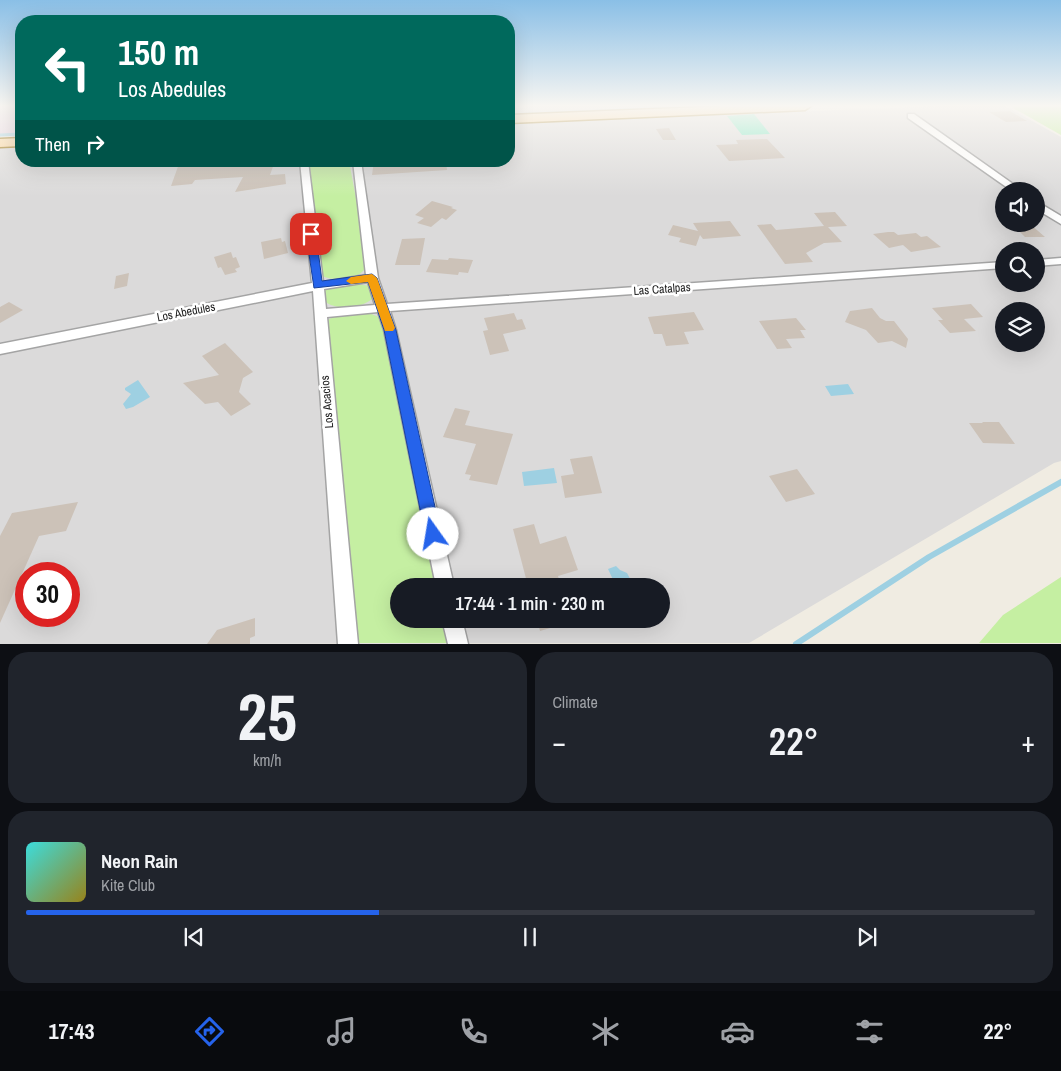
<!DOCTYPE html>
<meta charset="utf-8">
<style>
:root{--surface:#171b24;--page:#20242c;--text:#f1f3f6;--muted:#9ea1a6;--line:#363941;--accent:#2563eb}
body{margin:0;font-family:"Archivo Narrow",sans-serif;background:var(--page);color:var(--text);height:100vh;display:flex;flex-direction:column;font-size:19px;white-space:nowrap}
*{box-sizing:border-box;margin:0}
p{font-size:16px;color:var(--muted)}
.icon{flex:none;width:28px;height:28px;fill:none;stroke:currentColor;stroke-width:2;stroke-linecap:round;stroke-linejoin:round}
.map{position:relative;height:644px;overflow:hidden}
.side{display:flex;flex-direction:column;gap:8px;padding:8px;background:#0d0f14;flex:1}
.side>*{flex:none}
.guide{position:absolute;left:15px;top:15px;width:500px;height:152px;border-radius:20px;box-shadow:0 5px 20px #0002;background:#00695c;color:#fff;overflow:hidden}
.tools{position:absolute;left:995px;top:182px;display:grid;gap:10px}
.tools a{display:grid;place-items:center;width:50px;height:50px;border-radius:50%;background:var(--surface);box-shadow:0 5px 20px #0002;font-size:25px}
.speed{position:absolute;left:15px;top:562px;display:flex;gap:10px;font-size:25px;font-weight:700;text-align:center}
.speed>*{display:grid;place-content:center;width:65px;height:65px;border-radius:50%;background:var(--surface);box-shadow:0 5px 20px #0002;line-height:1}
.speed .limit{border:8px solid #d22;background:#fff;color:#111}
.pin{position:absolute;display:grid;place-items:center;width:42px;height:42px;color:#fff;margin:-21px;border-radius:10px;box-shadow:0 2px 8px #0006}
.me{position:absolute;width:55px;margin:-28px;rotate:347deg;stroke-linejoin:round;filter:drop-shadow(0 0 4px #0008)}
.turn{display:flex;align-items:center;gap:18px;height:105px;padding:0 20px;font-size:22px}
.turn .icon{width:65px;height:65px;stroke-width:2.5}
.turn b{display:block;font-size:35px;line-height:42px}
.then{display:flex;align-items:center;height:48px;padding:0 20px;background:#0003;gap:10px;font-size:19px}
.big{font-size:38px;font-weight:600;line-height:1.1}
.side .tile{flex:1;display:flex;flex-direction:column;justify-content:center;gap:8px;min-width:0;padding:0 18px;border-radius:20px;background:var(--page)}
.side .dial{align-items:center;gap:0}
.dial b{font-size:65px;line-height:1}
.song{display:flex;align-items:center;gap:15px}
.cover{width:60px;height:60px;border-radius:8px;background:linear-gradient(135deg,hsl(180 70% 55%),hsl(50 70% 35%))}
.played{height:5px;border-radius:2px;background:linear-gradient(90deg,var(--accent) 35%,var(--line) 35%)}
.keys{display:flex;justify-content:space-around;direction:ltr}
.heat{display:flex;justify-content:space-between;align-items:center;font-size:28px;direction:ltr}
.side .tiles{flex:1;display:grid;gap:8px;grid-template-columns:1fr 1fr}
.tile:last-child{grid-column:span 2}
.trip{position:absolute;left:390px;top:578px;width:280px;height:50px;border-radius:25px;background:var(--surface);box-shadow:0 5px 20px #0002;font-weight:600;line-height:50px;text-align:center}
.tab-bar{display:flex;height:80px;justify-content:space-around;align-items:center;background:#090b0e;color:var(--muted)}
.tab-bar .icon{width:35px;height:35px}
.tab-bar .current{color:var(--accent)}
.tab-bar b{font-size:22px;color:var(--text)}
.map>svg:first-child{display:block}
.residential{fill:#dbdada;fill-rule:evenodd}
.industrial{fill:#e9d3e4}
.grass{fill:#c5efa2}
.pitch{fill:#77e7c1}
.water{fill:#9ed0e2}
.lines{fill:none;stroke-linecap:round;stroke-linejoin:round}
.stream-far1{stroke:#9ed0e2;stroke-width:3}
.stream{stroke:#9ed0e2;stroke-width:6}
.building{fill:#ccc2b8}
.minor-casing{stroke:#a4a4a4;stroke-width:3}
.primary-casing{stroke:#976b00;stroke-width:3}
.minor{fill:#fff;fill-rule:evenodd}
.primary{fill:#ffd798;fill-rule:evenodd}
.route{fill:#2563eb;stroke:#184099}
.slow{fill:#f59e0b}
.labels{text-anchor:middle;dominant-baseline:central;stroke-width:5;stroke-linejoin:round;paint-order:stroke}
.street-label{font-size:12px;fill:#1d1d1d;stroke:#fff}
</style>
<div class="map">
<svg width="1061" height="644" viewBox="0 0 1061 644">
<rect width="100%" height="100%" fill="#f0ece2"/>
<path class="residential" d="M527,106h168l-167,7z
M942,106h63l56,31v324l-7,2 -305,180 -749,1v-497l21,-1v15h488v-38zM1004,191h32v33h-32zM1004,251h32v33h-32zM1004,311h32v33h-32zM26,574h43v42h-43zM399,586h262v33h-262z"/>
<path class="industrial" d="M0,106h21v28l-21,1z"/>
<path class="grass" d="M1012,106h49v29l-46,-26z
M307,161h42l19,102c-6,18 -31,19 -46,13z
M356,284l14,2 4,11c-11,12 -38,14 -50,4v-10l3,-2z
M369,313l12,5 7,23 52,245h-41v33h48l5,24h-97l-29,-322 9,-5z
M1061,577v66h-82l24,-28z"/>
<path class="pitch" d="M754,114l16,20 -28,1 -15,-19z"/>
<path class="water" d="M138,380l12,17 -17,10 -7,2 -3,-5 8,-10 -6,-4v-2z
M848,384l6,10 -23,2 -6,-10z
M554,468l3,15 -33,3 -2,-14z
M616,566l4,4 7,3 7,13h-18l-8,-17z"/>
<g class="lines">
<path class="stream-far1" d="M509,115l207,-9
M0,135l21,-1"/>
<path class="stream" d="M796,644l133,-87 132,-75"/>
</g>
<path class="building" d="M1010,111l17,10 -21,1 -17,-10z
M669,128l7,12h-13l-7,-11z
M767,139l18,19 -56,3 -13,-16 22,-1 -2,-4z
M180,161h95l-5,14 15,-1 1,10 -51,8 8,-15 -48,3 -3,4 -21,2z
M374,161h72l1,9 -75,5z
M432,201l21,6 -2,1 6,2 -11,10 -4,-2 -11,9 -14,-4 7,-5 -9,-3z
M835,212l12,14 -19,1 14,15 -18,1 -18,10 7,9 -28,2 -28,-39 14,-1 5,6 48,-4 -10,-13z
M730,221l11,15 -38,3 -3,-4 -4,11 -17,-4 2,-4 -13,-3 5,-10 25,6 -5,-8z
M1012,224h18l15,13h-20z
M888,232h6l4,3 18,-2 5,4 6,-1 14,11 -30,5 -8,-7 -14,3 -16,-14z
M281,238l1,4 3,-1 3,12 -24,6 -3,-17z
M425,238l-5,27h-25l7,-26z
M231,252l2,6 3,-1 4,10 -5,2 2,3 -12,3 -4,-8 -3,1 -4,-11z
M449,258l24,2 -5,13 -9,-1 -1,3 -32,-3 6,-13 16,1z
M129,273l-2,13 -13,3 2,-13z
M9,302l14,8 -23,13v-16z
M971,304l12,13 -19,2 12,12 -26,2 -12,-13h5l-11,-12z
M872,308l8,10 6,3h8l14,18 -2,9 -14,-7 -14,2 -12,-13 -21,-8 5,-11z
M694,312l10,18 -20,2 5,12 -23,2 -4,-12h-8l-6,-17z
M514,313l3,7 5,-1 4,10 -23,5 6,17 -19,4 -7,-24 5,-1 -4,-12z
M796,318l10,12h-6l5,8 -19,1 6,9 -15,1 -18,-28z
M225,343l28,29 -10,6 -4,14 12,12 -20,12 -13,-14 -13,2 -22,-21 36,-8 -17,-19z
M455,408l15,3 -5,14 48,9 -16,51 -28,-5 2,-5 -6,-1 11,-30 -33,-7z
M982,422h17l16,22 -32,-1 -14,-20h14z
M592,456l10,37 -37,5 -4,-22 13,-2 -4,-15z
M797,469l18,25 -29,8 -17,-26z
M78,502l-12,29 -27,5 -39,87v-87l12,-23z
M534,524l6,20 26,-8 12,34 -20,6 3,10h-33l-15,-57z
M255,618v18l-5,2v6h-43l10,-14z
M537,619h34v3l-31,9z"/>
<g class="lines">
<defs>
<path id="minor" d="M908,114h6l109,77h-11l-104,-73z
M300,161h8l15,121 43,-7 -13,-114h8l17,117 9,26 617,-42v6l-614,43 6,19 58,256h-18l-52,-256 -6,-18 -51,5 31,327h-20l-25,-353 -313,63v-10l312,-61zM368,282l7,23 -49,4 -2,-20z
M1036,201l25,15v8l-25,-15z
M1061,258v6l-25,2v-6z
M442,619h20l6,25h-20z"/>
<path id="primary" d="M727,106h84l-6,4 -296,13v-8z
M21,138v8l-21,1v-8z"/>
</defs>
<use href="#minor" class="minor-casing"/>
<use href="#primary" class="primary-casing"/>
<use href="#minor" class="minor"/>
<use href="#primary" class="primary"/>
</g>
<linearGradient id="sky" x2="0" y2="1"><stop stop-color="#8abfe6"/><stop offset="0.54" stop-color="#f8f6f2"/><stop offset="1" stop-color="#f8f6f2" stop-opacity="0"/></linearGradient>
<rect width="1061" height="196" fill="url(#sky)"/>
<path class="route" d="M308,232h7l1,2 6,47 50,-7 5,4 19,52 45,204 -2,5 -6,2 -6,-2 -2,-5 -41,-204 -16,-48 -54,6 -8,-54z"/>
<path class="slow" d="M372,274l5,4 18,50 -2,3h-8l-1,-3 -16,-46 -17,2 -5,-3 5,-4z"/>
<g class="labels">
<g class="street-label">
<text transform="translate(662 289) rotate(-4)">Las Catalpas</text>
<text transform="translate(186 312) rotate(-11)">Los Abedules</text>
<text transform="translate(327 402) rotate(-95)">Los Acacios</text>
</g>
</g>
</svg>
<div class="tools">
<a><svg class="icon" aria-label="sound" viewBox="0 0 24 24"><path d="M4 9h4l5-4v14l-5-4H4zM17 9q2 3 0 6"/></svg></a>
<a><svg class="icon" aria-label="search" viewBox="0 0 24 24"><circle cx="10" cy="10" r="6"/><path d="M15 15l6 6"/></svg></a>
<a><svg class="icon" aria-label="layers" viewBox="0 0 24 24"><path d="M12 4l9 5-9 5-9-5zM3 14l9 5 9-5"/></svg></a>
</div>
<div class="speed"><div class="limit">30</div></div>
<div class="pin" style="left:311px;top:234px;background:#d93025"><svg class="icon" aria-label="arrive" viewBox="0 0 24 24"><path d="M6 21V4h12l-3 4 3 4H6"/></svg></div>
<svg class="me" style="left:433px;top:534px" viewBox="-20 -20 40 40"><circle r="19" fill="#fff"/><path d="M0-13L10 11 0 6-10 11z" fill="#2563eb"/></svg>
<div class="trip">17:44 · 1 min · 230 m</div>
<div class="guide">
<div class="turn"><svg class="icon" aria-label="left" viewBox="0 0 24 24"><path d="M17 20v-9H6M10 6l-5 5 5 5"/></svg><div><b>150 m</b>Los Abedules</div></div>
<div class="then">Then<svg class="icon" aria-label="right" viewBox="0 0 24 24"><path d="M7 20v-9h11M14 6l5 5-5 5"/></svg></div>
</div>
</div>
<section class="side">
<div class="tiles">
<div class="tile dial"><b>25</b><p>km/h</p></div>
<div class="tile"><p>Climate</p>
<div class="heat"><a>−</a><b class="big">22°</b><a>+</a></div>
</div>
<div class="tile">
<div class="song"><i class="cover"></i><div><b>Neon Rain</b><p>Kite Club</p></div></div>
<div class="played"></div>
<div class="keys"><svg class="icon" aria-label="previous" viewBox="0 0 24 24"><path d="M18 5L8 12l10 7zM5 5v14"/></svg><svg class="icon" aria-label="pause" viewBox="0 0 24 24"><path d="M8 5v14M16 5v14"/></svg><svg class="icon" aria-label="next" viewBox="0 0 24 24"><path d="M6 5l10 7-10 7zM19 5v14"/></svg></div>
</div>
</div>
</section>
<nav class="tab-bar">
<b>17:43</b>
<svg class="icon current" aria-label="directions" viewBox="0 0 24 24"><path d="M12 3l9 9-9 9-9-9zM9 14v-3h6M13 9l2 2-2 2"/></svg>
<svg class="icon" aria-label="music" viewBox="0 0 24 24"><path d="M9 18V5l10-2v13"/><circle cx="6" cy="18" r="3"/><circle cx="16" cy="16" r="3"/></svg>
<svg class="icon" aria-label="phone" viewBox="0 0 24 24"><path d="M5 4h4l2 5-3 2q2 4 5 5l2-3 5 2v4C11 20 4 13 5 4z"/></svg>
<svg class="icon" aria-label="climate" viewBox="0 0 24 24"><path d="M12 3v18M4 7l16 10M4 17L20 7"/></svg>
<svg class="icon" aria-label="car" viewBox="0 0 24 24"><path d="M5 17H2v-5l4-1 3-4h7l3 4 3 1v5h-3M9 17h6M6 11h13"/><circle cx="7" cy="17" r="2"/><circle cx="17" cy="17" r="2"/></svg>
<svg class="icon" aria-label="filters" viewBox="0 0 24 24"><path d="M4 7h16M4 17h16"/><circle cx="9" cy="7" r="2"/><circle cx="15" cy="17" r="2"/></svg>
<b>22°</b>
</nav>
